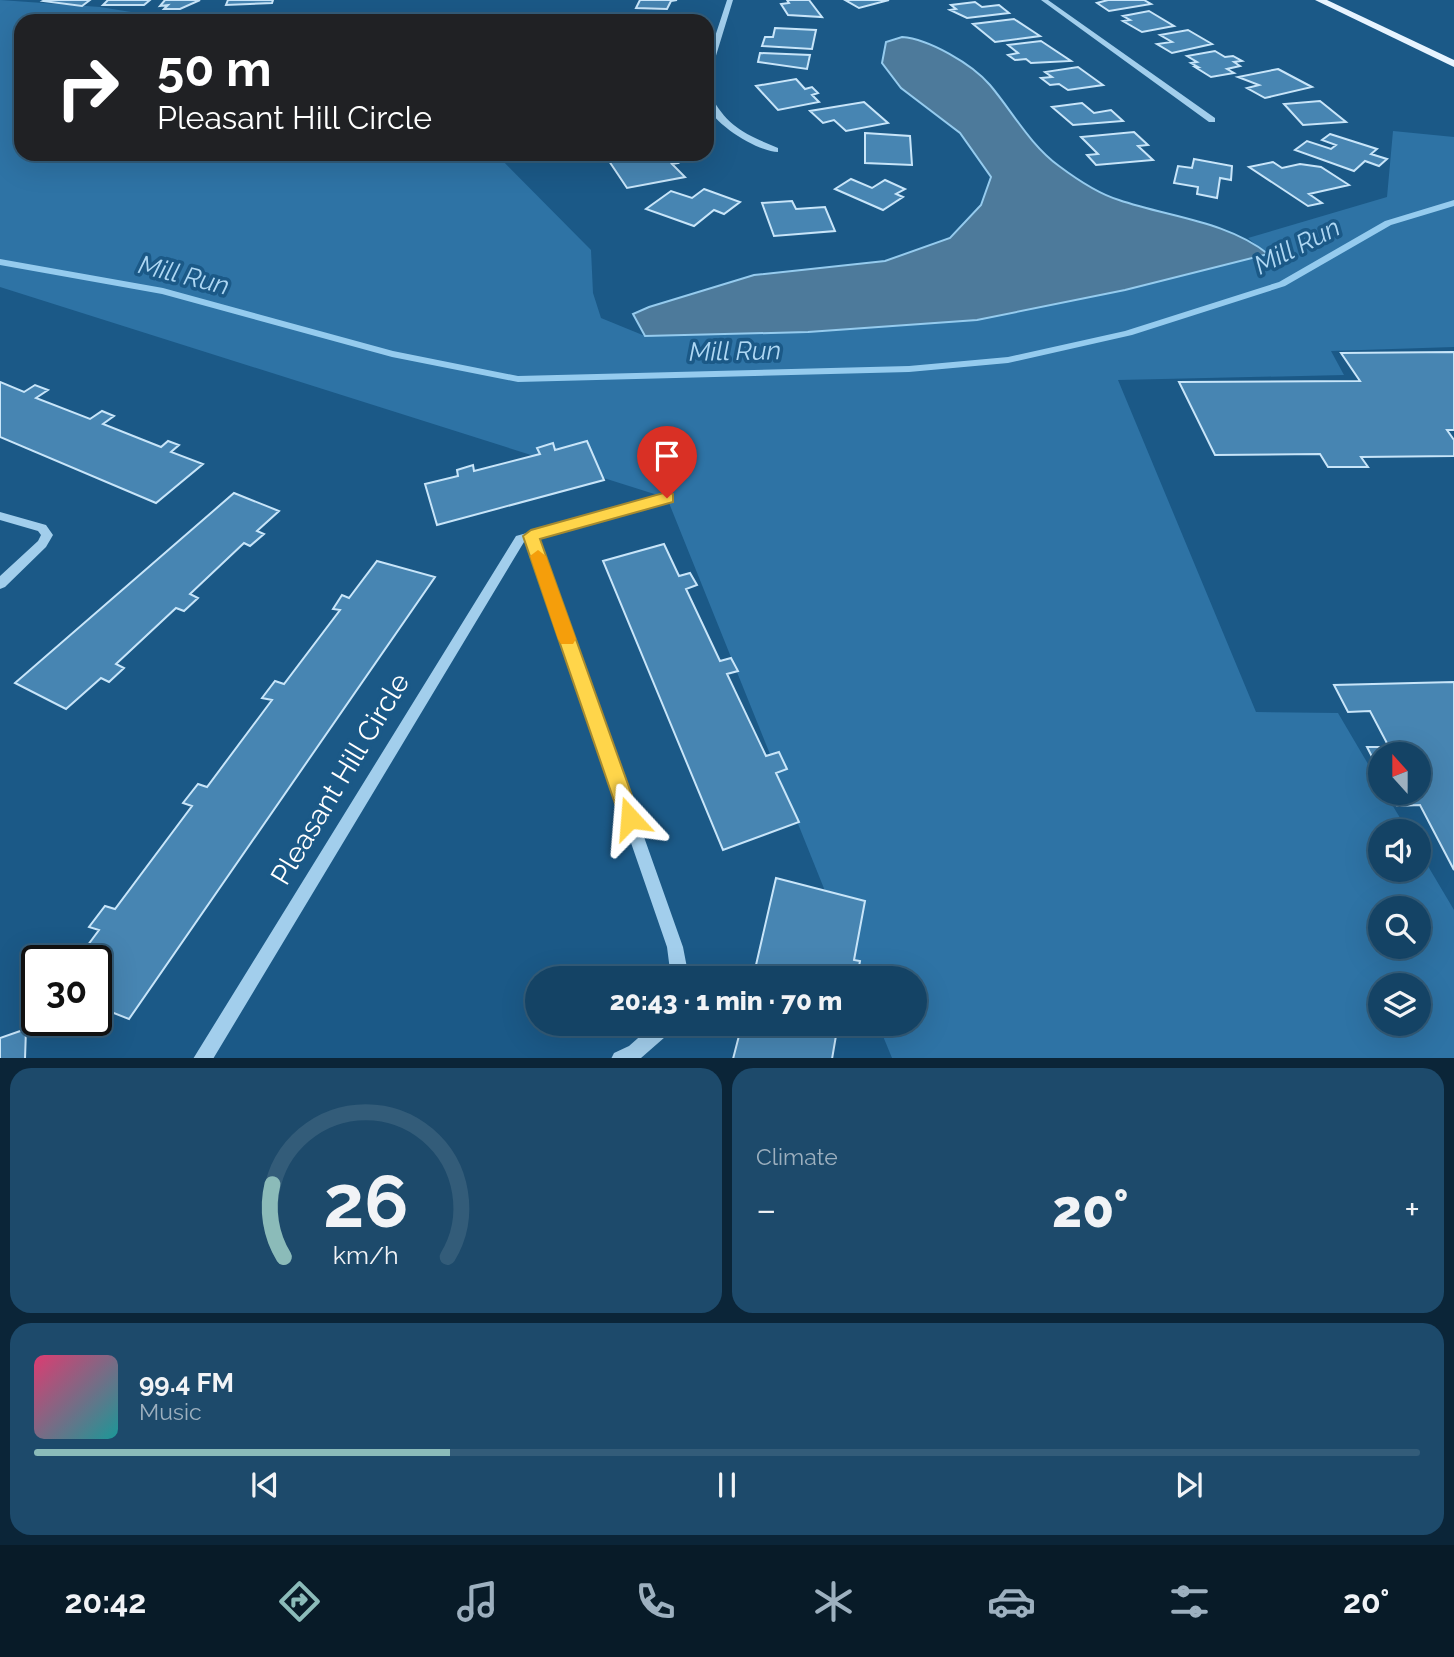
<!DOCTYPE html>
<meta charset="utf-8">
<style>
:root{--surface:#144365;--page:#1d4a6b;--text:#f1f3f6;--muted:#9db0bf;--line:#335c79;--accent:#8bbbb9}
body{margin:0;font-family:Raleway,sans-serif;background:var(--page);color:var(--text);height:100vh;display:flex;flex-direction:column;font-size:26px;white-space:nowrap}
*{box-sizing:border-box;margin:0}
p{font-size:23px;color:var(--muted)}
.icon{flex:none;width:38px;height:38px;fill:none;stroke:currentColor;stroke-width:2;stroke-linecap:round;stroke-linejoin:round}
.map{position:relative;height:1058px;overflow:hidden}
.side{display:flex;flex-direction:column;gap:10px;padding:10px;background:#0b2538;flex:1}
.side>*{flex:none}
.banner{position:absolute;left:14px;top:14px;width:700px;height:147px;border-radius:21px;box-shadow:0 7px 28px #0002,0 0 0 2px var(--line);background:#202124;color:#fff;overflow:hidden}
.needle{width:46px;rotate:339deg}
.buttons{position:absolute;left:1368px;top:742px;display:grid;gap:14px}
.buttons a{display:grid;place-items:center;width:63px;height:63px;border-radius:50%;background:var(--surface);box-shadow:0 7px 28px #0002,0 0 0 2px var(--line);font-size:35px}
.speed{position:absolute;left:21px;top:945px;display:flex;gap:14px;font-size:35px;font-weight:700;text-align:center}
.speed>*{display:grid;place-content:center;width:91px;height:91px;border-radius:50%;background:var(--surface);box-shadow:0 7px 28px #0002,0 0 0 2px var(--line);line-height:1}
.speed .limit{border:4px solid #111;border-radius:10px;background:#fff;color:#111}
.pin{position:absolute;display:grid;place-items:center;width:60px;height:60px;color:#fff;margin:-72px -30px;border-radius:50% 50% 50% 0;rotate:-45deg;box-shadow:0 0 7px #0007}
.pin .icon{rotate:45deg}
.me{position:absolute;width:77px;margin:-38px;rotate:341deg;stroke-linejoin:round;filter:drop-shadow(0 0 5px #0008)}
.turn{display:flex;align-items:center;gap:24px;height:147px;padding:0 28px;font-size:32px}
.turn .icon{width:91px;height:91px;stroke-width:2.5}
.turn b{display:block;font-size:49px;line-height:60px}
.big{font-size:52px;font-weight:800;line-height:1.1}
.side .tile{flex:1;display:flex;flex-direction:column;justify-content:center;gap:10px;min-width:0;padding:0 24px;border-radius:21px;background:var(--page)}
.side .dial{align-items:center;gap:0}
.dial svg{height:182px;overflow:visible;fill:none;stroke:var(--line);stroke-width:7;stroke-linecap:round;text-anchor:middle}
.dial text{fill:var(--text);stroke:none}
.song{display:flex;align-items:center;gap:21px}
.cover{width:84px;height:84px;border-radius:10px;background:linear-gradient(135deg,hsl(340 70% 55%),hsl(180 70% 35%))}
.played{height:7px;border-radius:4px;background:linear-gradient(90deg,var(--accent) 30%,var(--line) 30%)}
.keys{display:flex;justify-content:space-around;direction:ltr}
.heat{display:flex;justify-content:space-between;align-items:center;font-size:38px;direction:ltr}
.side .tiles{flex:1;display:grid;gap:10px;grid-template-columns:1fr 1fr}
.tile:last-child{grid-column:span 2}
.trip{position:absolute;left:525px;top:966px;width:402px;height:70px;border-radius:35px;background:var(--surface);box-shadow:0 7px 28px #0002,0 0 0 2px var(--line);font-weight:800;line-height:70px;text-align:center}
.menu{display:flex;height:112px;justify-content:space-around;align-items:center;background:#081b28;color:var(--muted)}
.menu .icon{width:49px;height:49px}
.menu .on{color:var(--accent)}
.menu b{font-size:32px;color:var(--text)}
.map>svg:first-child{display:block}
.green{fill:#2e73a5;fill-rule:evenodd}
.water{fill:#4d7a9b;stroke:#95cbee;stroke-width:2}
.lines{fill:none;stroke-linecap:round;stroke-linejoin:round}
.stream{fill:#95cbee;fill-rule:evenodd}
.building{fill:#4785b2;stroke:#c8e5f9;stroke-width:2}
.minor{fill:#a2ceec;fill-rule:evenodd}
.major{fill:#e8f4ff;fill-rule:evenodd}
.route{fill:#ffd54a;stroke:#a68a30;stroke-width:2}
.slow{fill:#f59e0b}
.labels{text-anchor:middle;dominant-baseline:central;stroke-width:7;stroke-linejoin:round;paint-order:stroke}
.water-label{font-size:26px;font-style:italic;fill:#aed7f3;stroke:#1b5987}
.near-street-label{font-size:28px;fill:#fff;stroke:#1b5987}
</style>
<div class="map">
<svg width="1454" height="1059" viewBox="0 0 1454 1059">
<rect width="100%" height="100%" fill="#1b5987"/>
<path class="green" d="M0,0l100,7 87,14h-166v133h475l95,96 2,43 8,25 44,18 163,-4 169,-12 290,-66 -19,-16 139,-41 6,-66 61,6v210l-123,4 13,24 -226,5 138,332 82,1 43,73v7h4l23,38h-27v39h38v-19l35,59v148h-562l-14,-34h37v-46h-55l-193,-480 -667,-211zM1381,908h38v39h-38zM1381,985h38v39h-38z"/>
<path class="water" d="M902,37c27,2 70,27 88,48 22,26 40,60 69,81 16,12 40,28 60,34 49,17 108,21 149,54l-143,36 -148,30 -169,12 -163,4 -12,-22 16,-7 105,-32 131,-14 65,-23 31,-33 10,-28 -31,-44 -59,-45 -19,-25 4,-21z"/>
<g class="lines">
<path class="stream" d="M1454,200v6l-63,19 -106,61 -153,49 -124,28 -99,9 -391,10 -126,-25 -230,-63 -162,-29v-6l163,29 230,63 125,25 391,-10 99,-9 117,-26 154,-49 106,-61z"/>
</g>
<path class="building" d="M90,0l-8,6 -39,-5 2,-1z
M108,0h42l-6,5h-41z
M165,0h35l-20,9h-16l4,-4 -8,1z
M228,0h45l-1,3 -46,2z
M640,0h37l-6,1 -4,8 -31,-1z
M787,0h22l13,17 -34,-2 -7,-11 8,-1z
M845,0h44l-30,8z
M1108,0h36l7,4 -42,7 -12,-8z
M975,2l7,5 17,-2 10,8 -42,5 -17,-8 6,-1 -5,-4z
M1149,11l25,15 -32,6 -19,-11 7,-1 -7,-4z
M1014,19l26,17 -45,6 -22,-18z
M775,28l41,2 -4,19 -50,-3 3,-9h8z
M1188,30l24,14 -40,9 -15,-9 15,-2 -12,-7z
M1041,41l30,20 -40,2 -5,-4 -11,1 -7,-5 10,-2 -10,-8z
M1215,51l10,6 8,-1 9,5 -8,1 6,4 -13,3 7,4 -23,4 -16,-10h3l-7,-4 6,-1 -10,-6z
M760,53l50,2 -3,14 -49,-7z
M1078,67l25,18 -35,5 -9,-6 -9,1 -9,-7 11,-1 -7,-5z
M1278,69l34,18 -47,11 -18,-10 12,-3 -21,-8z
M796,79l9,10 7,-2 6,6 -6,2 7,7 -41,8 -22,-24z
M1320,101l26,21 -43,3 -19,-21z
M864,102l24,21 -42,8 -12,-11 -11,3 -13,-12z
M1082,103l12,10 17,-3 12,11 -50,4 -21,-18z
M1134,132l14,13 -10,1 15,14 -57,5 -9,-10 11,-1 -17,-17z
M865,133l45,3 2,29 -47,-2z
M1330,134l47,15 -6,5 16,5 -8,7 -14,-5 -11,10 -59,-21 12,-9 24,8 5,-4 -14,-5z
M649,154h22l7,9 -6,1 13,13 -58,11 -18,-27z
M1194,159l38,7 -1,14 -11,-2 -3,20 -20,-4 1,-7 -24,-4 4,-17 14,2z
M1273,162l9,6 18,-4 21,3 28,18 -40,9 13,9 -14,3 -59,-39z
M851,179l21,9 13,-8 20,9 -9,5 7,3 -20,13 -48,-21z
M704,189l36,13 -16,12 -10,-4 -20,16 -48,-17 25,-18 21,7z
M792,201l4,8 29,-2 10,24 -61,5 -12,-33z
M1454,352v78h-7l7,10v16l-93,1 7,10h-40l-8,-13 -105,1 -36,-73 181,-1 -19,-28z
M0,382l24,10 11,-7 13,5 -12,8 54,21 12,-8 12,5 -11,8 58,23 7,-6 11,4 -8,7 32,12 -47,39 -156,-66z
M587,441l17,39 -167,45 -12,-41 33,-8 -1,-6 16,-5 1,6 66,-17 -3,-6 16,-5 2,7z
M234,493l45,18 -22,20 7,3 -14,12 -6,-3 -54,51 8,4 -14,13 -8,-3 -60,56 8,4 -15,14 -8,-4 -35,31 -51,-26z
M664,544l15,32 11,-3 7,12 -11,4 34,72 11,-3 7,13 -11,3 39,82 13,-4 8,17 -11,4 23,49 -76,28 -120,-289z
M377,561l58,16 -306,442 -33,-13v-45h-20l23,-31 -10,-3 16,-21 10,3 77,-103 -9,-3 15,-19 9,3 65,-87 -10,-2 13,-17 9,3 56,-74 -7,-1 9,-14 7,3z
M1454,682v188l-34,-65 -23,1 -7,-13h29v-39h-38v20l-14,-27h22l-19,-36 -22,1 -14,-27z
M776,878l89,23 -11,59 6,1 -3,17h-104z
M742,1024h96l-6,35h-99z
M26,1029l-1,30h-25v-21z"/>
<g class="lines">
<path class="minor" d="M727,0h6l-22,72 -4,2v-13z
M1041,0h7l167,118v4h-6z
M707,94h3c17,33 35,40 68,54v4c-19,0 -64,-27 -71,-47 0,-1 0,-10 0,-11z
M667,494l4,1 2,3 -2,3 -133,37 145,409 6,31h-18l-4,-31 -140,-405h-3l-311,517h-20l323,-523z
M0,512l46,13 7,10 -7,12 -41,40 -5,2v-13l38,-35 3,-6 -3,-4 -38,-11z
M654,1024h22l-3,6 -32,28 -30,1 3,-6 15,-7z"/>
<path class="major" d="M1315,0h12l127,60v7z"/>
</g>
<path class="route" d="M667,492l6,2v8l-133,37 100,279 -3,7 -7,3 -7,-3 -3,-7 -97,-282 8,-6z"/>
<path class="slow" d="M538,550l8,6 30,83 -3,5h-12l-3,-5 -28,-83z"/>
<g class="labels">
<g class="water-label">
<text transform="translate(1297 246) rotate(-27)">Mill Run</text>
<text transform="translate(184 275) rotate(14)">Mill Run</text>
<text transform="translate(735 351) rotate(-1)">Mill Run</text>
</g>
<g class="near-street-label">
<text transform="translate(340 779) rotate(-59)">Pleasant Hill Circle</text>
</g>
</g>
</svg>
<div class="buttons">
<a><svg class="needle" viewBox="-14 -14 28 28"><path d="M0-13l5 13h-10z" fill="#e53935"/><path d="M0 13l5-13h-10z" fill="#9db0bf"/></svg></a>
<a><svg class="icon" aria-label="sound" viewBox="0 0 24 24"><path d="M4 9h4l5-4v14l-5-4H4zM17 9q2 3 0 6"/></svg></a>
<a><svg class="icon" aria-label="search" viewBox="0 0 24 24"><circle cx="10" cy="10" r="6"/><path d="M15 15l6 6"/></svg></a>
<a><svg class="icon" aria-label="layers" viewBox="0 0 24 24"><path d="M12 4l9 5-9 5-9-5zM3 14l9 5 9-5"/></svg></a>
</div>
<div class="speed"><div class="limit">30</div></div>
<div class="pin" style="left:667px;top:498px;background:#d93025"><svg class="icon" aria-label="arrive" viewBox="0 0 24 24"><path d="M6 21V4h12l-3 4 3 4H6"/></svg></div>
<svg class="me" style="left:630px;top:818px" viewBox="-20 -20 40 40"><path d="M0-17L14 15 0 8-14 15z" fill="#ffd54a" stroke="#fff" stroke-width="4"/></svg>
<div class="trip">20:43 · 1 min · 70 m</div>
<div class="banner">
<div class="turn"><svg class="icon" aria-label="right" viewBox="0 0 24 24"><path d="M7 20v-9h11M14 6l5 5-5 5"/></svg><div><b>50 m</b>Pleasant Hill Circle</div></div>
</div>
</div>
<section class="side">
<div class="tiles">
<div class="tile dial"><svg viewBox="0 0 100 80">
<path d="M14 69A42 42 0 1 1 86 69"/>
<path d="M14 69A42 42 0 0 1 9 37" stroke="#8bbbb9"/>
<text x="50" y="56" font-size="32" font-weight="700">26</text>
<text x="50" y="72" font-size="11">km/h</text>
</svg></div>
<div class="tile"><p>Climate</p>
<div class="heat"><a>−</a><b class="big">20°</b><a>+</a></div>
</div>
<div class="tile">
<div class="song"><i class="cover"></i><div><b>99.4 FM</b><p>Music</p></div></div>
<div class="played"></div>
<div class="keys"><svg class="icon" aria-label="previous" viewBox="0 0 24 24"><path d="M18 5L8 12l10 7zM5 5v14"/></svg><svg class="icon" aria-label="pause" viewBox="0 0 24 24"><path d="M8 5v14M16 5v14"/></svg><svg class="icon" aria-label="next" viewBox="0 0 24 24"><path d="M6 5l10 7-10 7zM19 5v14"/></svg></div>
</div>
</div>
</section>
<nav class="menu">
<b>20:42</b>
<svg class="icon on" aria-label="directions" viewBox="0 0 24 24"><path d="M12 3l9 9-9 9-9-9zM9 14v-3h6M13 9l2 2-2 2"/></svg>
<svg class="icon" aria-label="music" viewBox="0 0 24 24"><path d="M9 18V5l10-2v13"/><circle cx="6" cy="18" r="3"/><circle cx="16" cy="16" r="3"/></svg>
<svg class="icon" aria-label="phone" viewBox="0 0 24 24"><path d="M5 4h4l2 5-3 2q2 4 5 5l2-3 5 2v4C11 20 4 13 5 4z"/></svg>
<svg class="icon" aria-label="climate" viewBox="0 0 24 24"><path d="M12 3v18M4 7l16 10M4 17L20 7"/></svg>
<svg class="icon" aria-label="car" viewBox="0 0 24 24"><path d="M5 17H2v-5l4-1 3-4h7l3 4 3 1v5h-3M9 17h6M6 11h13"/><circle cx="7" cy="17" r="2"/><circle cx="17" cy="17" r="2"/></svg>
<svg class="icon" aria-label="filters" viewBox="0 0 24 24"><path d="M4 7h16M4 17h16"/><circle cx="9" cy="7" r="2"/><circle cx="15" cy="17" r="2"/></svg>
<b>20°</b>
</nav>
